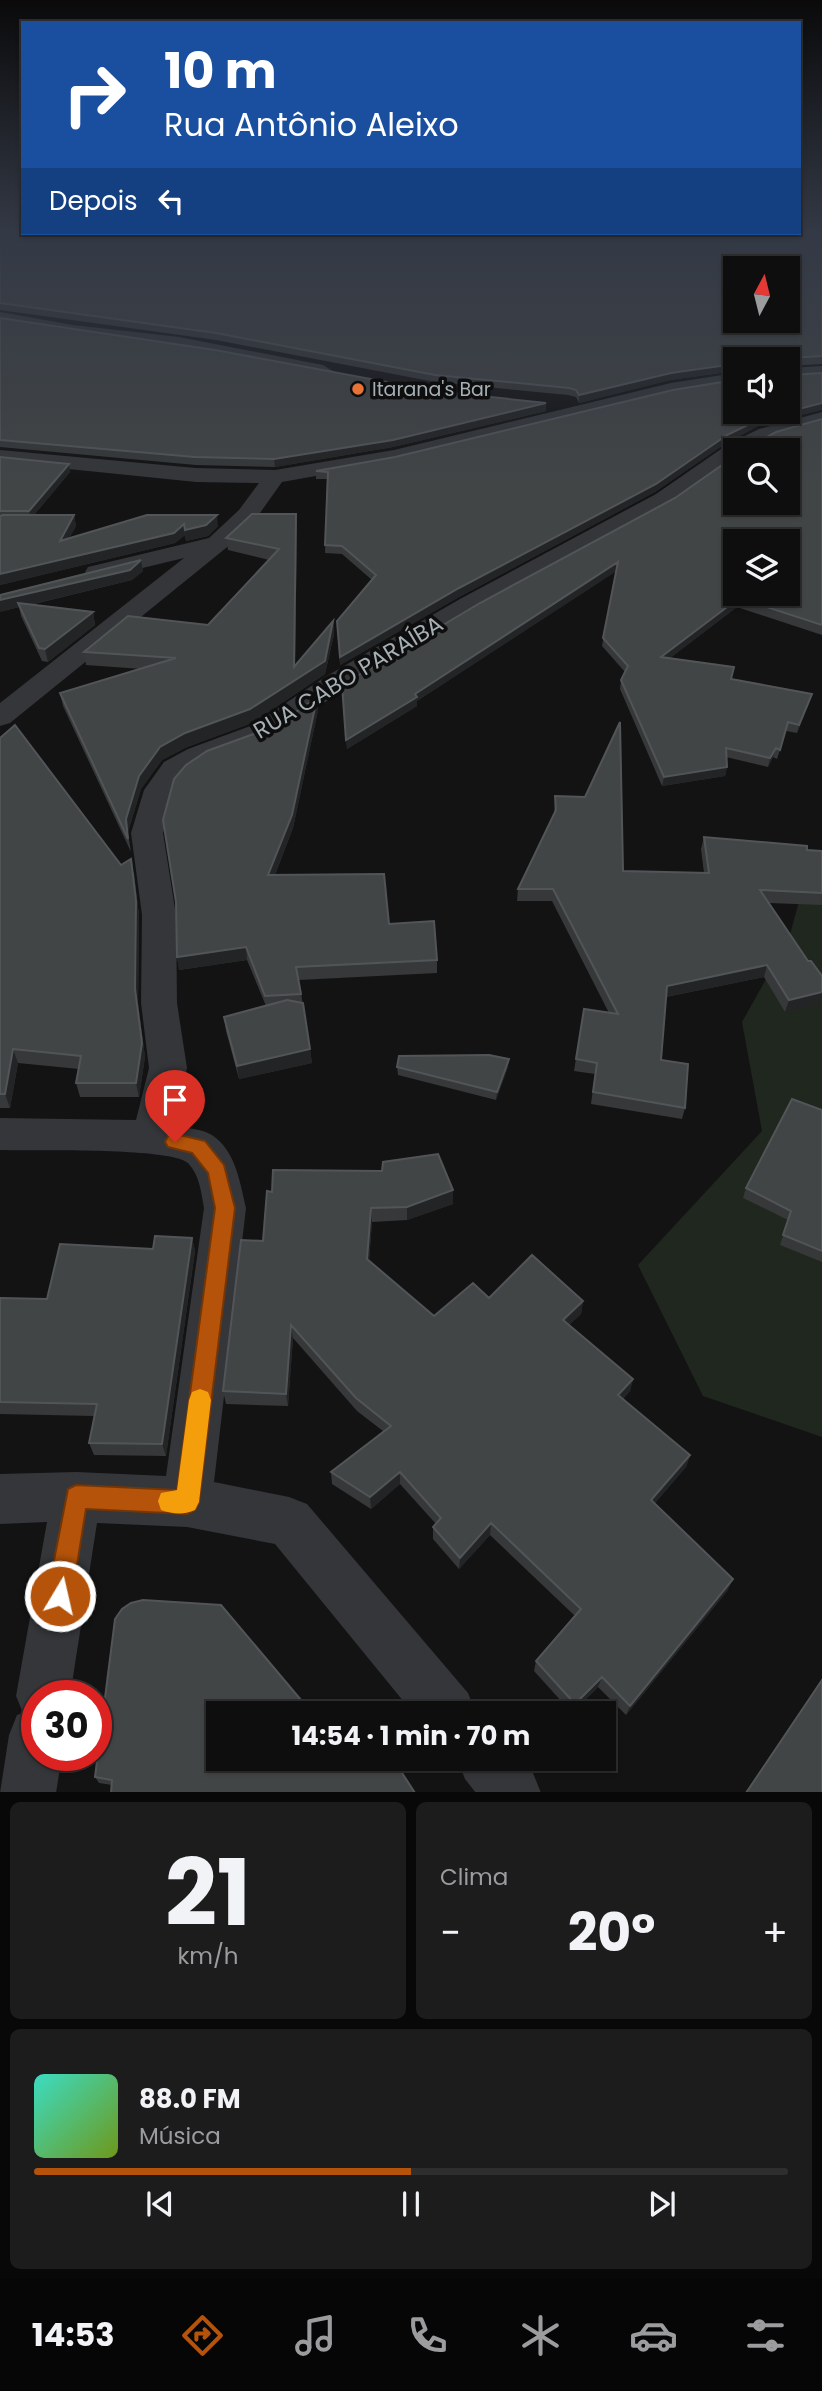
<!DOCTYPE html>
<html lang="pt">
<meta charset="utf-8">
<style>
:root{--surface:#0e0e0f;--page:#1c1c1d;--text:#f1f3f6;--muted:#9b9c9e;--line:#2e2e2f;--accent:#b45309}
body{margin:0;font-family:Poppins,sans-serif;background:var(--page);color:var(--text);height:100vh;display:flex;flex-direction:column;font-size:26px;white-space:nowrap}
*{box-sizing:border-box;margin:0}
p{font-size:23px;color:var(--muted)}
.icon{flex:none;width:38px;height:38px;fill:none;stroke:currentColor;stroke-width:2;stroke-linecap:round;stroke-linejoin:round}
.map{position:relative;height:1792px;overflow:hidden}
.sheet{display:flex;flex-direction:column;gap:10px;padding:10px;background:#080808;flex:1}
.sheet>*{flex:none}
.guide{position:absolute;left:21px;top:21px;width:780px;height:214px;border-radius:0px;box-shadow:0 2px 5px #0004,0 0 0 2px var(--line);background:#1a4fa0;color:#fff;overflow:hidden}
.needle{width:46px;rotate:7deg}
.tools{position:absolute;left:723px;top:256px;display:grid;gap:14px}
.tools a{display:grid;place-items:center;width:77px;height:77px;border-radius:0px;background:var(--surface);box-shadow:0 2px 5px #0004,0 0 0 2px var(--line);font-size:35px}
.speed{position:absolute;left:21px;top:1680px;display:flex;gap:14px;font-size:35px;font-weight:700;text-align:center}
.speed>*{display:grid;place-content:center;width:91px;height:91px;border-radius:50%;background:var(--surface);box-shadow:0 2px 5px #0004,0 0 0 2px var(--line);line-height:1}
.speed .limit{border:10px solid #d22;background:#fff;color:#111}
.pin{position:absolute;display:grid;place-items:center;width:60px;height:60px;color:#fff;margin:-72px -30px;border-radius:50% 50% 50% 0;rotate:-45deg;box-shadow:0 0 7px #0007}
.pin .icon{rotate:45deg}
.me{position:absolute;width:77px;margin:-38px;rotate:9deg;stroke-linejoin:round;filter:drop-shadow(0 0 5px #0008)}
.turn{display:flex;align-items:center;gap:24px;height:147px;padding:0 28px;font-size:32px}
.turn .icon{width:91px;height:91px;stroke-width:2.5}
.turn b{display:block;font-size:49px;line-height:60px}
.then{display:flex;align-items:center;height:66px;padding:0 28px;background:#0003;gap:14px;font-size:26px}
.big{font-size:52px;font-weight:700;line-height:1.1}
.sheet .widget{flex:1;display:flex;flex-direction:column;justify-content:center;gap:10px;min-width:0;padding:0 24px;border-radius:10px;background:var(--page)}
.sheet .dial{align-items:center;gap:0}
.dial b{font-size:91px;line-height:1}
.song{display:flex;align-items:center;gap:21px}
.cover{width:84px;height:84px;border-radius:10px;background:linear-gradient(135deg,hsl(170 70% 55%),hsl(80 70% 35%))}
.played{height:7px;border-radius:4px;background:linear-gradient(90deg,var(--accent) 50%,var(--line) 50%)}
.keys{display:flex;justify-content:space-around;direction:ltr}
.heat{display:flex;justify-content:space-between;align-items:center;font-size:38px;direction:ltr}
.sheet .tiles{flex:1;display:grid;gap:10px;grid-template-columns:1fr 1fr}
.widget:last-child{grid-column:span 2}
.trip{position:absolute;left:206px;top:1701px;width:410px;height:70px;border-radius:0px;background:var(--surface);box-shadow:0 2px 5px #0004,0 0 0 2px var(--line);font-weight:700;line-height:70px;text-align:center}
.menu{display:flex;height:112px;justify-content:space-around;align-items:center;background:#060606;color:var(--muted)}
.menu .icon{width:49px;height:49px}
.menu .current{color:var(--accent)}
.menu b{font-size:32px;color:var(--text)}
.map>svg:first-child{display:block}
.green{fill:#20271f}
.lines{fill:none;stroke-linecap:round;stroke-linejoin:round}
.street{fill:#343639;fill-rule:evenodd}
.wall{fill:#363839}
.shaded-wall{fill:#232425}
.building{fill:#424546;stroke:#525558;stroke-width:2;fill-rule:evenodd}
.route{fill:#b45309;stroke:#753606;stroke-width:2}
.slow{fill:#f59e0b}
.poi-dot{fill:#e87337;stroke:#0e0e0f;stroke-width:2.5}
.labels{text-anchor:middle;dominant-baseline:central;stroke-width:7;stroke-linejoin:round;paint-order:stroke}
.far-poi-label{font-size:19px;fill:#a5afb4;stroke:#0e0e0f;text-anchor:start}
.street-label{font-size:23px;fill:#a5afb4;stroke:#0e0e0f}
</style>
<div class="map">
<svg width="822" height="1793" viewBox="0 0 822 1793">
<rect width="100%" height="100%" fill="#131314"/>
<path class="green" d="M822,854v583l-119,-41 -65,-131 124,-134 -20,-109 47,-84 18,-66z"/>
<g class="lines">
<path class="street" d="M0,312l73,13 106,12 144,28 10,6 -10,6 -144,-28 -106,-14 -73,-13z
M822,366v12l-34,2v-12z
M735,373v12l-64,10 -277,67 -112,20 -27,38 -29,28 -216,175 -10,3v-23l184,-145 -87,21 -9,-2 -3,-5 3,-5 121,-29 30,-28 20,-27 -63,-1 -196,-20v-12l196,18 79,2 119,-20 277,-67z
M822,412v12l-49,13 -22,13h-16v10l-63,44 -194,105 -133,80 -72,48 -65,24 -22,15 -12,15 -11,42 13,82 1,88 10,65 -13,57c12,3 28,4 38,10 24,16 28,48 34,73l-32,274 75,15 18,7 161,189 8,20h-63l-138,-169 -88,-17 -90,-4 -27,173h-33v59h25l-6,38h-56l9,-58 8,-20 6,-2 -7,-17 31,-174 -47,2v-50l76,-2 90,4 38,-268c-3,-16 -4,-32 -16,-45 -18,-16 -157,-12 -188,-13v-32l136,2 13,-52 -8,-65 1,-88 -11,-82 13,-43 20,-28 24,-13 65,-24 72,-48 135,-78 196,-105 71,-49 32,-16z
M457,1759h65l11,14 8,20h-65l-11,-14z"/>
</g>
<path class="wall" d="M0,233h822v131l-34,2 -53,-7v12l-65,9 -91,23 -3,-6 -8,-2 -133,-13 -219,-42 -216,-30z
M0,318l546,93 -153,36 -118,20 -79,-2 -196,-18z
M822,419v216l-85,-28 -67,51 61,21 81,15 -3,9 -12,30 -11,-2 -9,28 -4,-2 -5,10 -42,-10 1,10 -2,9 -63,10 -42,-97 1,-9 4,-8 -23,-26 14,-75 -199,130v5l-70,43 -5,-64 333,-187 79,-54z
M758,426l-32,17 -71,49 -196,105 -119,68 -3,-44 35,-41 -30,-26 -17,-1 2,-74h-11v-8l79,-14z
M0,457l69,7 1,8 -36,43h40l2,11 -7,12 149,-12 -10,10 -22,5 -1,-6 -10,8 -175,42z
M297,526l-2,140 38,-45 1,13 -9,40 -73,49 -65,24 -25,13 -21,29 -13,43 3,20 -68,-146 -3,-13 82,-24 -56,-4 -2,-13 124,-27 61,-65 -41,-10 -2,-12z
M141,560l2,11 -11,9 -102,25 63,7 2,13 -47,37 -6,-1 -21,-45 -2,-9 -19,5z
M318,710l-25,118 -18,47 114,49 48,36v13l-138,7 13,83 -73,16 -13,-48 -2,-14 42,-11 -19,-46 -68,10 -2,-13 -1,-55z
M0,738l121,127 13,8 5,42 -1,88 7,54 -6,40h-59l-4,-14 3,-14 -61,-6 -8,45h-10z
M555,796l68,75 81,2 -3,-24 3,-12 118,14v54l-53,-2 39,58 -23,51 -21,-35 -98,20 -5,63 24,48 -3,11 -91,-15 4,-30 -21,-3 10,-62 25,4 -57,-112h-35l1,-12 36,-75z
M397,1067h111l-12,33 -98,-25z
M822,1110v152l-42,-17 8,-25 -45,-22 3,-10z
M267,1191l186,13 -46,16 -35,2 -3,39 65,55 55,-18 94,3 -2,13 -12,11 64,54 -3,12 -7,8 67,56 -4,12 -31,36 73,87 -102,125 -28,-28 -26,26 -38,-42 2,-10 39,-45 -85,-81 -31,34 -26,-30v-12l3,-3 -36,-40 -29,25 -39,-25 -1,-12 52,-41 -26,-20 -64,-73 -5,68 -62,-2 -3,-13 40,-150z
M192,1238l3,13 -29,205 -72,-1 -5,-12 5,-27 -94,-2v-116l47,1 106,-50z
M115,1619l-3,166 -13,-2 -4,-6z
M822,1679v114h-77z"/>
<path class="shaded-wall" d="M735,364v7l-65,9 -91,23v-8l92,-22z
M546,403v8l-153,36 -118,20 -1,-8z
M822,403v7l-64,16 -32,17 -71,49 -196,105 -119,68v-8l387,-222 33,-16z
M69,464l1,8 -39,47 -2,-8z
M296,514l1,12 -2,154 -1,-13z
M74,515l2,11 -14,25 -2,-10z
M217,515l1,11 -10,10 -22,5 -1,-11z
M184,524l1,11 -10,8 -175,42v-11z
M141,560l2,11 -11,9 -112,27 -2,-4 1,4 -19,5v-12z
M618,562l-1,9 -200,130v5l-70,43 -1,-9 69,-46z
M739,598l-2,9 -77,59 1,-9z
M93,612l2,13 -47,37 -3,-13z
M333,621l1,13 -9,40 -73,49 -65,24 -25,13 -21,29 -13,43 3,20 -5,-33 13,-43 21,-29 165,-86z
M812,694l-3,9 -12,30 2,-8z
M317,698l1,12 -25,118 -23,60 -2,-13z
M776,748l-3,9 -5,10 2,-9z
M727,767l-2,9 -63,10 2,-9z
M131,859l8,56 -1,88 7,54 -6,40 -3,-14 -1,-94z
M246,947l1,13 -68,10 -2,-13z
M767,965l-3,12 -99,20 2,-11z
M822,992v11l-37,9 4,-12z
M13,1049l5,14 -8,45 -5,-14z
M310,1049l2,14 -73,16 -2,-13z
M509,1059l-1,8 -12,33 1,-8z
M453,1190v14l-46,16v-13z
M371,1208l1,14 -4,51 -1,-14z
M192,1238l3,13 -29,205 -4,-12z
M583,1301l-2,13 -21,19 3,-13z
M291,1325l2,13 -5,68 -2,-12z
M633,1379l-3,12 -15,16 3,-12z
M690,1455l-4,12 -38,44 3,-11z
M400,1472v12l-29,25 -1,-12z
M491,1523l-1,12 -31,34 1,-11z
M733,1579l-5,11 -102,125 4,-9z
M602,1677l-4,10 -26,26 3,-9z"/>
<path class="building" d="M0,233h822v123l-33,2 -1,2v-1h-53v5l-64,9 -92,22 -3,-5 -7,-2 -134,-13 -219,-42 -216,-30zM735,268h53v52h-53z
M0,318l215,32 220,41 111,12 -153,37 -119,19 -79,-2 -195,-17z
M788,373l2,2 32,-2v30l-62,16 -33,16 -71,49 -197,104 -119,69 -3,-36 39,-46 -34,-29 -17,-1 3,-73 -12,-1 79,-14 278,-67 62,-10v31h53z
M822,419v206l-83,-27 -78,59 73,10 -3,12 81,15 -13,31 -11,-3 -8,28 -4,-2 -6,10 -44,-10 1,19 -63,10 -43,-97 7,-14 -25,-28 15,-76 -203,132 2,3 -71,43 -4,-55 138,-82 195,-105 60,-42v46h53v-52h-50l1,-5 15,-1 22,-12zM735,541h53v52h-53z
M0,457l69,7 -40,47h-29z
M252,514h44l-2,153 39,-46 -8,40 -75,48 -65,24 -25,14 -21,29 -13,43 2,20 -68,-146 116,-35 -92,-6 44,-36 80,9 71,-76 -53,-11z
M3,515h71l-14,26 87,-26h70l-11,10 -21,5 -1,-6 -10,9 -174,41v-58z
M141,560l-11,10 -130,30v-5z
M18,603l75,9 -48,37 -6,-1z
M317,698l-25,117 -24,60 116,-1 5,50 45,-3 3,39 -141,7 5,27 -36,2 -19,-49 -69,10 -1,-55 -13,-82 11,-41 12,-14 21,-14 66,-24z
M620,722l3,149 86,2 -5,-36 103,9v4l15,1v42l-62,-3 48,71h3l11,15v16l-33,8 -22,-35 -100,21 -6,74 27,4 -3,44 -92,-16 4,-29 -21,-4 8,-50 34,5 -65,-125h-35l38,-79 -1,-14 30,1z
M15,725l106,140 10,-6 5,42 -1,88 7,54 -6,40h-60l5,-27 -68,-7 -8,45h-5v-356z
M287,1000l16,3 7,46 -73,17 -13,-49z
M489,1055l20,4 -12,33 -100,-25 2,-11z
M792,1099l30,11v141l-39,-16 8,-24 -45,-23z
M438,1154l15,36 -46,17 -36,1 -4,51 67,57 39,-33 16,15 43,-43 51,46 -20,19 70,59 -15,16 72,60 -39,45 82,79 -103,127 -28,-29 -27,27 -39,-43 45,-52 -90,-86 -31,35 -27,-31 8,-9 -41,-46 -30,25 -39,-25 60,-46 -35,-28 -65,-73 -5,69 -63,-3 18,-151 22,1 4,-50 5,1 1,-22 109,1 1,-9z
M155,1236l37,2 -30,206 -73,-1 8,-39 -97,-2v-104l47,1 13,-55 93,5z
M143,1600l78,5 91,108h-93v46h131l3,3h42l20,31h-304l1,-13 -17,-3 20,-158 7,-10 9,-6z
M822,1680v113h-76z"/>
<linearGradient id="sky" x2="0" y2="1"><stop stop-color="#0a0a0b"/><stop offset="0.48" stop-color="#333945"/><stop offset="1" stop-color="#333945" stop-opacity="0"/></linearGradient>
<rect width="822" height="484" fill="url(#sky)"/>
<path class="route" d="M175,1134l30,7 19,24 11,43 -36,294 -4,8 -8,4 -101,-5 -14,87 -4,9 -8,4 -9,-4 -4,-9 21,-107 8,-4 101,5 38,-282 -7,-35 -16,-20 -24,-6 -3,-5 3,-6z"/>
<path class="slow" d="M200,1389l8,3 3,8 -12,102 -4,8c-11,5 -22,4 -34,0l-3,-9 3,-8 16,-3 12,-90 3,-8z"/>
<circle class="poi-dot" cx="358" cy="389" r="7"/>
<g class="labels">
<g class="far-poi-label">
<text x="372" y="389">Itarana's Bar</text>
</g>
<g class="street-label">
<text transform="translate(348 677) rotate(-31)">RUA CABO PARAÍBA</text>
</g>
</g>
</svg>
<div class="tools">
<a><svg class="needle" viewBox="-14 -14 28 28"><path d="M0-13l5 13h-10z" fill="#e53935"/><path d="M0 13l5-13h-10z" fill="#9b9c9e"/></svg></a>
<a><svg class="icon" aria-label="sound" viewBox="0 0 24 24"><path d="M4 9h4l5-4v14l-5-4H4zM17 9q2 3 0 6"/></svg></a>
<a><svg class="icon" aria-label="search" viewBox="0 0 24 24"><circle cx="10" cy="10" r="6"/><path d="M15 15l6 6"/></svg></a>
<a><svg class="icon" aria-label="layers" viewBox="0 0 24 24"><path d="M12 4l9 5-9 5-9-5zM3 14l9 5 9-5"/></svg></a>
</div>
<div class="speed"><div class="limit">30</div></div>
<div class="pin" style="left:175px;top:1142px;background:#d93025"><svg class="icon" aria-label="arrive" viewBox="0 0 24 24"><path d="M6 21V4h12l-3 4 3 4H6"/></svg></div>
<svg class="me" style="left:60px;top:1596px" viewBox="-20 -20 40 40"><circle r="17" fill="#b45309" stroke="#fff" stroke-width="3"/><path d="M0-11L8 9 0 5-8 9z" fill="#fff"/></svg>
<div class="trip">14:54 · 1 min · 70 m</div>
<div class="guide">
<div class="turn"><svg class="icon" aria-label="right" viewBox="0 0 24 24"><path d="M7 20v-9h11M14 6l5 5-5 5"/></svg><div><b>10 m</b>Rua Antônio Aleixo</div></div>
<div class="then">Depois<svg class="icon" aria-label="left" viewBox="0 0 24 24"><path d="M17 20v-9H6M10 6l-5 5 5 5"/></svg></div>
</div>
</div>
<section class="sheet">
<div class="tiles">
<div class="widget dial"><b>21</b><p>km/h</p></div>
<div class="widget"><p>Clima</p>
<div class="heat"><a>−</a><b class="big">20°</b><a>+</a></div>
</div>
<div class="widget">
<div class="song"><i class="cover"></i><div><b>88.0 FM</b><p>Música</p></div></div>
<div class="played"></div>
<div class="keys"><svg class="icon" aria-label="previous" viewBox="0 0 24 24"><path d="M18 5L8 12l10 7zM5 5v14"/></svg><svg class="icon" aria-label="pause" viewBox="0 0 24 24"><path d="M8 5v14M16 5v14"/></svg><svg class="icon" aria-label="next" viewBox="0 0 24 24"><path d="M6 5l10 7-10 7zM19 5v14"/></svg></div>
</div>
</div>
</section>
<nav class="menu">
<b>14:53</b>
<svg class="icon current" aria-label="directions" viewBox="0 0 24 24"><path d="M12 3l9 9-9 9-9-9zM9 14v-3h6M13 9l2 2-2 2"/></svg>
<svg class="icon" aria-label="music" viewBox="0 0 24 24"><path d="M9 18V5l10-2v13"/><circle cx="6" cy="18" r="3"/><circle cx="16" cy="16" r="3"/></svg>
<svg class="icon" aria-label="phone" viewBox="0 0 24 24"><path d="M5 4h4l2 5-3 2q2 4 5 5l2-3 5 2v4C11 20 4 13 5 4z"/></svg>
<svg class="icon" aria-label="climate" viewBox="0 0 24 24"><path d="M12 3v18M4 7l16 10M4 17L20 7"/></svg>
<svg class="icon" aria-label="car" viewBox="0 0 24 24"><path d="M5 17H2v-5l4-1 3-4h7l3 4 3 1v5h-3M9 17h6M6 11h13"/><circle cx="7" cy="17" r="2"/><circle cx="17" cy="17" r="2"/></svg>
<svg class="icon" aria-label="filters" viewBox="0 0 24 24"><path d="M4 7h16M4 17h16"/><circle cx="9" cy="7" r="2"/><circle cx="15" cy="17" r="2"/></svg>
</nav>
